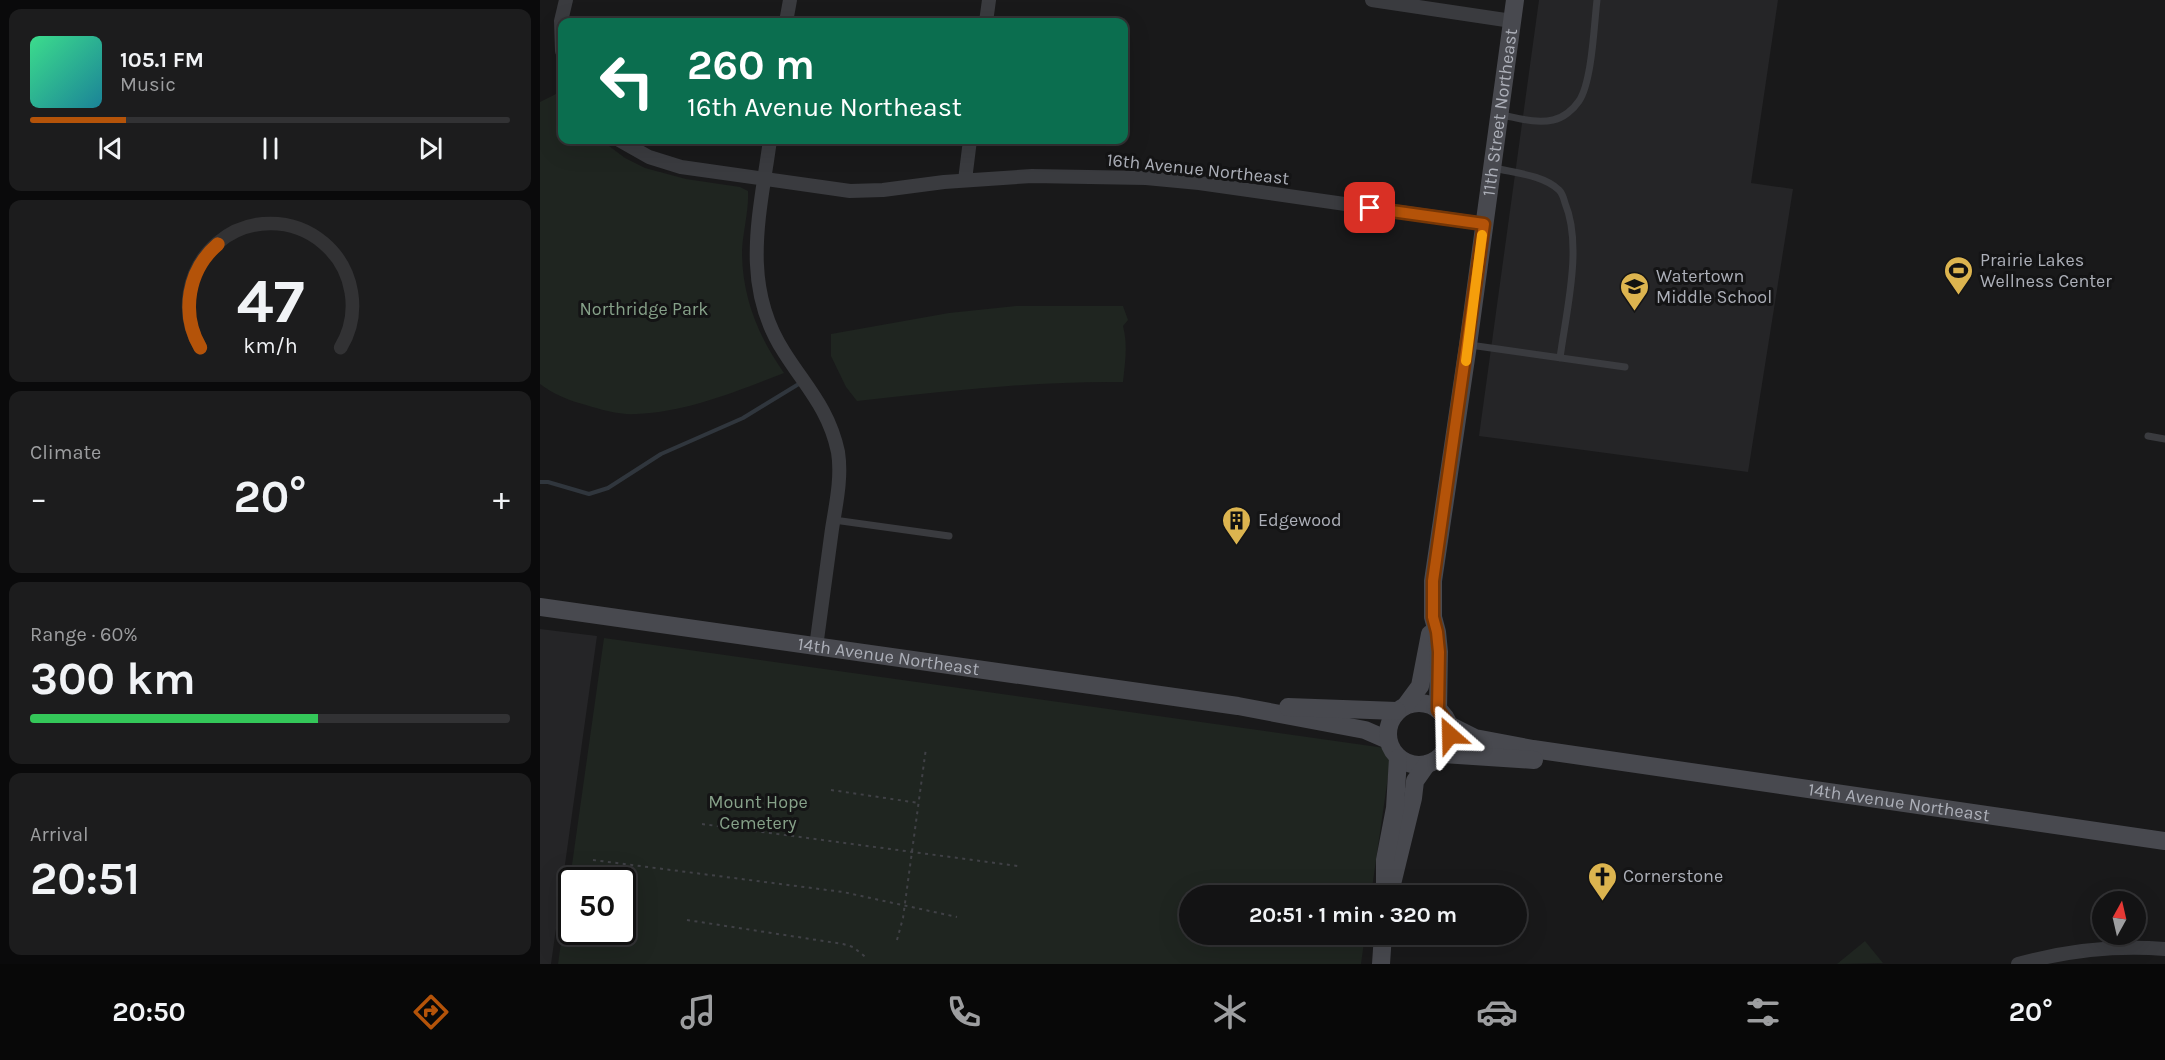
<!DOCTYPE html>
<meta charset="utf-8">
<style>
:root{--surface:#131314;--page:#1c1c1d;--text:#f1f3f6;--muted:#9d9ea0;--line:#323234;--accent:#b45309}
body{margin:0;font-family:Karla,sans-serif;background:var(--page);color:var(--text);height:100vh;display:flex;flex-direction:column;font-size:22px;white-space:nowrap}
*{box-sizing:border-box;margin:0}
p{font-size:20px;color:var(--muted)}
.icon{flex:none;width:33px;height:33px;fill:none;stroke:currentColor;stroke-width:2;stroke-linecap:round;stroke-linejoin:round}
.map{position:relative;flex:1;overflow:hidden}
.panel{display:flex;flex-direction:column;gap:9px;padding:9px;background:#0a0a0b;width:540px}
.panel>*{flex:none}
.top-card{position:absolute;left:18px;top:18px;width:570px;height:126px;border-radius:12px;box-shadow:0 6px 24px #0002,0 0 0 2px var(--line);background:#0b6e4f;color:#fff;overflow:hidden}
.needle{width:39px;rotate:8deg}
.tools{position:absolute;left:1552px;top:891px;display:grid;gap:12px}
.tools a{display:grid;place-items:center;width:54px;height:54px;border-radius:50%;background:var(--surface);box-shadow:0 6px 24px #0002,0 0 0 2px var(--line);font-size:30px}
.speed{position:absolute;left:18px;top:867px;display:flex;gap:12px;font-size:30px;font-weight:700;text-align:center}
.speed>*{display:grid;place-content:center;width:78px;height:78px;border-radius:50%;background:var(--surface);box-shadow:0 6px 24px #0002,0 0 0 2px var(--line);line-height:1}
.speed .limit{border:3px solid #111;border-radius:9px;background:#fff;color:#111}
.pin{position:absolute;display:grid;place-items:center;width:51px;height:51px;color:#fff;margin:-26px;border-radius:12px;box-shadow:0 3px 9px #0006}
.me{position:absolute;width:66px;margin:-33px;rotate:335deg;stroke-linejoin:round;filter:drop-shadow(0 0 4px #0008)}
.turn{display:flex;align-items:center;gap:21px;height:126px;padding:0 30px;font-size:27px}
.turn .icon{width:78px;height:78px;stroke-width:2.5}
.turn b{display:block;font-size:42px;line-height:51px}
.big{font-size:45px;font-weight:700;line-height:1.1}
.panel .card{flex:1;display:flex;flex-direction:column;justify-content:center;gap:9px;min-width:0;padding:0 21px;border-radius:12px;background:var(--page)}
.panel .dial{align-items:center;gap:0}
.dial svg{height:156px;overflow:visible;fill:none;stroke:var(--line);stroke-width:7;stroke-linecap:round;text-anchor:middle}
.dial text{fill:var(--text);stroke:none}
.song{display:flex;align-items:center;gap:18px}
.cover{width:72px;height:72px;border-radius:9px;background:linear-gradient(135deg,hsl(150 70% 55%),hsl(190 70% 35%))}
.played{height:6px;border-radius:3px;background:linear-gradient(90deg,var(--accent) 20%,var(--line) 20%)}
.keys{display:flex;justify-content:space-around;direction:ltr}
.heat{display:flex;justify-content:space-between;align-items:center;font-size:33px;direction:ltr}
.charge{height:9px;border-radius:4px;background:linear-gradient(90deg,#34c759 60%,var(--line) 0)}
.trip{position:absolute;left:639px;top:885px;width:348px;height:60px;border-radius:30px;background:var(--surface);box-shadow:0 6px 24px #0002,0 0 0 2px var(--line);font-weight:700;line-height:60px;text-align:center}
.tabs{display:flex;height:96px;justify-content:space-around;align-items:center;background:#080808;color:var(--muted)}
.tabs .icon{width:42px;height:42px}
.tabs .active{color:var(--accent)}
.tabs b{font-size:27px;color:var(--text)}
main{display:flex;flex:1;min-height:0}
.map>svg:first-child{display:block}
.built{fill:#252527}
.green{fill:#1f2520;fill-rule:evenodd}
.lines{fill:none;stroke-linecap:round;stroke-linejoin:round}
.stream{stroke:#30363d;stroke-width:4}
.path{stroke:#404146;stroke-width:2;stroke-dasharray:3 4.5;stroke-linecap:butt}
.lane{stroke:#3a3b3f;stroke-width:7}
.street{stroke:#3a3b3f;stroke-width:14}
.secondary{stroke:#48494f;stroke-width:18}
.route-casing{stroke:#753606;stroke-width:15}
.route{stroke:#b45309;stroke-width:10}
.slow{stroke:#f59e0b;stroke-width:10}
.labels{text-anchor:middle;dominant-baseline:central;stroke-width:6;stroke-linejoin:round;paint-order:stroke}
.street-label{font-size:18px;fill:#acafb8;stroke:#141415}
.poi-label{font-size:18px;fill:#acafb8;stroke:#141415;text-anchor:start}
.park-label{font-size:18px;fill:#86a189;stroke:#141415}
</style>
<main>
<section class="panel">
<div class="card">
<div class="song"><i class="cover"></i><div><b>105.1 FM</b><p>Music</p></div></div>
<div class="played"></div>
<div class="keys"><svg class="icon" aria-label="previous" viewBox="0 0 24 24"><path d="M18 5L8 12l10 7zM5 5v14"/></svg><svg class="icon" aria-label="pause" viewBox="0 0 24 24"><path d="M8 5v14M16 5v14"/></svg><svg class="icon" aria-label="next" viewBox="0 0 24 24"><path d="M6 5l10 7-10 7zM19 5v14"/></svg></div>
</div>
<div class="card dial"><svg viewBox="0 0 100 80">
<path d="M14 69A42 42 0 1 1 86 69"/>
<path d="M14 69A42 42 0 0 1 23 16" stroke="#b45309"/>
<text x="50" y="56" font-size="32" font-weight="700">47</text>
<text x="50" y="72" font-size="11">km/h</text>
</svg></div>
<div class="card"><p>Climate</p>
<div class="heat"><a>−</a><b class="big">20°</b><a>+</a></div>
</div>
<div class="card"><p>Range · 60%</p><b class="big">300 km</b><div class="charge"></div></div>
<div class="card"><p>Arrival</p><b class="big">20:51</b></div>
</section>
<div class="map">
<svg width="1625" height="964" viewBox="0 0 1625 964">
<rect width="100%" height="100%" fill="#19191a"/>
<path class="built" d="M999,0h239l-27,183 42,6 -45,283 -269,-36z
M0,629l57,7 -46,328h-11z"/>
<path class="green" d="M22,91v49h39l24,18 20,10 41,11 54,8 8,4c1,20 -5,40 -6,60 0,46 16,85 42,122 -47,18 -97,39 -148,41 -16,1 -34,-4 -50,-9 -16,-4 -33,-11 -46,-21v-282z
M476,306h107l5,14 -5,6c5,19 2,37 0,56 -90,-1 -177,9 -266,19l-11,-14 -15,-31v-22l118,-21z
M64,638l788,111 -21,146 -181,1v38l175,1 -4,29h-803zM32,880h50v52h-50z
M1325,941l18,22 -46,1z"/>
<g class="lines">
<path class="stream" d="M0,482h8l41,12 19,-6 53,-34 82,-36 59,-36"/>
<path class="path" d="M291,790l88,13
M162,824l316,42
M53,860l250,32 114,25
M147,920l156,24 10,3 15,12
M357,940l6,-22 23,-170"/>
<path class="lane" d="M962,115c16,3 34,9 51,5 10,-2 20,-10 26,-19 13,-19 15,-76 18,-101
M954,168c21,5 49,7 65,22 3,3 5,9 6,13 18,43 1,109 -5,155
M930,345l155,22
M1608,436l17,3
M294,520l115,16"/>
<path class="street" d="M832,0l140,21
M246,22l4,-22
M446,22l3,-22
M22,51l-1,-30 5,-21
M79,140l30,17 32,10 169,24 33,-1 61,-8 88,-6 114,2 53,5 285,41
M230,140c-10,74 -30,144 14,212 22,35 45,57 54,100 4,25 -2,52 -6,77 -5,39 -11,79 -16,118
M425,180l5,-40
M1478,964c47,-13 98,-19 147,-15"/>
<g class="secondary">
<path id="s1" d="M0,607l698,99 127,24 23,10"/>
<circle cx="879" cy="734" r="31"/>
<path d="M866,705l14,-19 10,-52"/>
<path d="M748,707l109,4"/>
<path id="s2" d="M898,710l1,-58 -2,-20 -4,-15v-36l35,-236 47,-345"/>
<path id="s3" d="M909,725l26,13 58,11 632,92"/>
<path d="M903,754l91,6"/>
<path d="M851,888l22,-90 2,-17 12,-17"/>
<path d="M845,896v-36l10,-52 3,-50"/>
<path d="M841,964l2,-30"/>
</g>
</g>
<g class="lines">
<defs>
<path id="route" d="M830,208l114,16 -51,357v36l4,15 2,20 -1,58 11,15 1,10"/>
</defs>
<use href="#route" class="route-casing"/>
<use href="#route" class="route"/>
<path class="slow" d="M926,361l16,-126"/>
</g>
<defs>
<symbol id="stadium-pin" viewBox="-11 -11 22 30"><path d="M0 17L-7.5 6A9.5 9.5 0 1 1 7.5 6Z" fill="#dcb44f" stroke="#141415"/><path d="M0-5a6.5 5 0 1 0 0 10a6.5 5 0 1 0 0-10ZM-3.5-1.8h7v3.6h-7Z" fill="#111"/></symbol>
<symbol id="school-pin" viewBox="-11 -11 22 30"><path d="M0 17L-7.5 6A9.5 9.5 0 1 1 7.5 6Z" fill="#dcb44f" stroke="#141415"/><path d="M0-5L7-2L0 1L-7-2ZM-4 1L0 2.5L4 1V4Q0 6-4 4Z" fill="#111"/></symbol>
<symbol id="building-pin" viewBox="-11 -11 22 30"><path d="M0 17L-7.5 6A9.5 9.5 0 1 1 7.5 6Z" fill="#dcb44f" stroke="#141415"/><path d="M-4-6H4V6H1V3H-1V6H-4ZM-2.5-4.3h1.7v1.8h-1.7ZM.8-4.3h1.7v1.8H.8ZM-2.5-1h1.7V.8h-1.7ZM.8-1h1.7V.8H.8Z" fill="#111"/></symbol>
<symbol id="church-pin" viewBox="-11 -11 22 30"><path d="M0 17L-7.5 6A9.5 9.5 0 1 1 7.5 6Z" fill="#dcb44f" stroke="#141415"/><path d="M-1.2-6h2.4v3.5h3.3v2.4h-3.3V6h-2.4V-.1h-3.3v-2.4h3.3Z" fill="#111"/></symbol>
</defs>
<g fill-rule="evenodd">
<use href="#stadium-pin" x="1402" y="254" width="33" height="45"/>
<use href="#school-pin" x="1078" y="270" width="33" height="45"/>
<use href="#building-pin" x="680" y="504" width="33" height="45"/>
<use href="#church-pin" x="1046" y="860" width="33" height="45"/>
</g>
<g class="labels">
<g class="street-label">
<text stroke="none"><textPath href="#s2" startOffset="603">11th Street Northeast</textPath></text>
<text transform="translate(658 169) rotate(6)">16th Avenue Northeast</text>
<text stroke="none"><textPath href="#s1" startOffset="352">14th Avenue Northeast</textPath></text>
<text stroke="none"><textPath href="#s3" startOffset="458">14th Avenue Northeast</textPath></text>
</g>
<g class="poi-label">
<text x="1440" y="260">Prairie Lakes<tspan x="1440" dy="21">Wellness Center</tspan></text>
<text x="1116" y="276">Watertown<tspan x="1116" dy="21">Middle School</tspan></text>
<text x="718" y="520">Edgewood</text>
<text x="1083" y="876">Cornerstone</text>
</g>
<g class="park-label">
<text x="104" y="309">Northridge Park</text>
<text x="218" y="802">Mount Hope<tspan x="218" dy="21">Cemetery</tspan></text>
</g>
</g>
</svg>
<div class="tools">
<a><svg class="needle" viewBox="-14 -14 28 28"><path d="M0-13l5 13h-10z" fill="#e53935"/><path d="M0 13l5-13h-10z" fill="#9d9ea0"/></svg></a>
</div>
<div class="speed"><div class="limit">50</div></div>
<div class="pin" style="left:830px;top:208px;background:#d93025"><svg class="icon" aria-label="arrive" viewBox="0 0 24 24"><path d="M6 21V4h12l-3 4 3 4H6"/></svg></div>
<svg class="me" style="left:910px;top:735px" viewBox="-20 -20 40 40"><path d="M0-17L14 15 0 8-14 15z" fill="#b45309" stroke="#fff" stroke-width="4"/></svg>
<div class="trip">20:51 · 1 min · 320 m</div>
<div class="top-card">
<div class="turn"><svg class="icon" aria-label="left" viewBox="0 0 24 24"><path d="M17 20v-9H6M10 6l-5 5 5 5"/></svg><div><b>260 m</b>16th Avenue Northeast</div></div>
</div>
</div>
</main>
<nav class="tabs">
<b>20:50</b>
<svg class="icon active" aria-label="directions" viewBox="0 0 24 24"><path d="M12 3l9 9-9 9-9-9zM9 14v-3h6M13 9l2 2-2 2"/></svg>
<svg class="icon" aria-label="music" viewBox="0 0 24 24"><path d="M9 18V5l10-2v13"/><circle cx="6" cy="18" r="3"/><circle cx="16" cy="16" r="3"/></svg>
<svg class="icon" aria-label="phone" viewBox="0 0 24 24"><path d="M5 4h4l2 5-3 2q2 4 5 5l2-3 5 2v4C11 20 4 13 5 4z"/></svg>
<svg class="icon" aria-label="climate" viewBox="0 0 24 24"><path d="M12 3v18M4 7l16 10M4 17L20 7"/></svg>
<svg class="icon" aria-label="car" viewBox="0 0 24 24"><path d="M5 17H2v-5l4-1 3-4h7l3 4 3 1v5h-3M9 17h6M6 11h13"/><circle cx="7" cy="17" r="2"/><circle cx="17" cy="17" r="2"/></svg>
<svg class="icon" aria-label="filters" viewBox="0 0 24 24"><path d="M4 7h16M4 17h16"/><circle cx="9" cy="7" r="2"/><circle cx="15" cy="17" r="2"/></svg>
<b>20°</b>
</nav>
